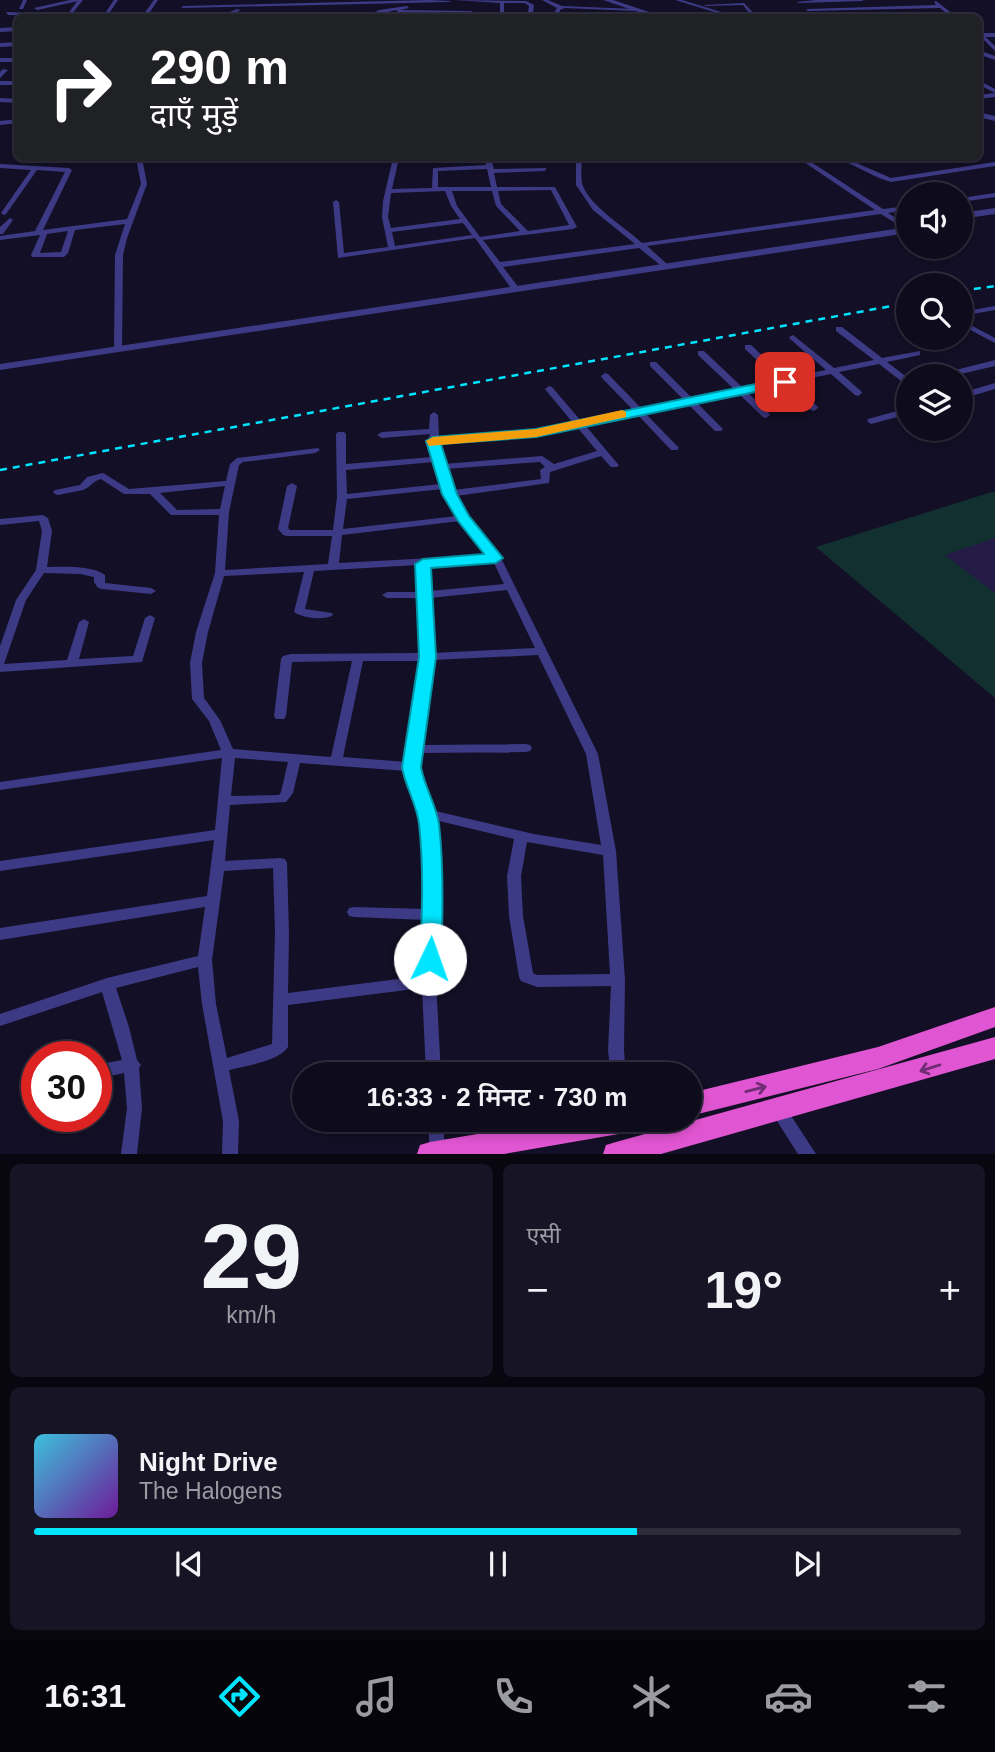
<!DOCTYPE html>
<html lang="hi">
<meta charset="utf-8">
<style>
:root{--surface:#0e0b1c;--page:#171425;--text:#f1f3f6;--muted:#9b9ba3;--line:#2e2b3b;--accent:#00e5ff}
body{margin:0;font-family:Helvetica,"Noto Sans Devanagari",sans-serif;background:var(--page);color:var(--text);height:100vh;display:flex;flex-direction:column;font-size:26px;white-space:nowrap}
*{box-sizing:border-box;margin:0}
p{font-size:23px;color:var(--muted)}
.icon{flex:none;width:38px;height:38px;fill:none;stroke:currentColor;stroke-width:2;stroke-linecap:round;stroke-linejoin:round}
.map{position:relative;height:1154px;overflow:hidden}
.panel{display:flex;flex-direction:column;gap:10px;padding:10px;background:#08060f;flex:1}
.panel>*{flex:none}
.guide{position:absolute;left:14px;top:14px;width:968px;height:147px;border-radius:10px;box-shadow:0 4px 10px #0003,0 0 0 2px var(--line);background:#202124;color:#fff;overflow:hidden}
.tools{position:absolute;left:896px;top:182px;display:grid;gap:14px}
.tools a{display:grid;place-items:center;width:77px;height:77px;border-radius:50%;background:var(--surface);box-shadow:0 4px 10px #0003,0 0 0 2px var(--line);font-size:35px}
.speed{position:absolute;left:21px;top:1041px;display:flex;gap:14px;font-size:35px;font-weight:700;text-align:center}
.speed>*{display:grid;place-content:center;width:91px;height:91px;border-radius:50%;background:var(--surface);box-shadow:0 4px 10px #0003,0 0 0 2px var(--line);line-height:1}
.speed .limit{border:10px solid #d22;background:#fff;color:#111}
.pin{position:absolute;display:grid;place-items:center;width:60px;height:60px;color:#fff;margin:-30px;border-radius:14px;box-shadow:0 4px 10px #0006}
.me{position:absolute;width:77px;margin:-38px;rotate:3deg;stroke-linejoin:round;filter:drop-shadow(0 0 5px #0008)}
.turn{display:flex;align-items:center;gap:24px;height:147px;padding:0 21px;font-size:32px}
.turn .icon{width:91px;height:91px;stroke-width:2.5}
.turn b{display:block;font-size:49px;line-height:60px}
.big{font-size:52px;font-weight:600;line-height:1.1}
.panel .tile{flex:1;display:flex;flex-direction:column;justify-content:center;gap:10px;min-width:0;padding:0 24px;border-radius:10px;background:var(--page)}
.panel .dial{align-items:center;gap:0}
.dial b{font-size:91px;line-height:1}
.song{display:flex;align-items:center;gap:21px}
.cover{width:84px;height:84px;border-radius:10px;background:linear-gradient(135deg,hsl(190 70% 55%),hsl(280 70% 35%))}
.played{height:7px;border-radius:4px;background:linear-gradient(90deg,var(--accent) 65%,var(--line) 65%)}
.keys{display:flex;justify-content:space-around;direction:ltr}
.heat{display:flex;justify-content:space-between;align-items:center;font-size:38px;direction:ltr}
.panel .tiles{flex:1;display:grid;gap:10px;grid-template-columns:1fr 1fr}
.tile:last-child{grid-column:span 2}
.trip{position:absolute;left:292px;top:1062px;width:410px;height:70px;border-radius:35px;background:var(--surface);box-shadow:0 4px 10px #0003,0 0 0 2px var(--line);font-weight:600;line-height:70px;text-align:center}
.tab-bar{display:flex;height:112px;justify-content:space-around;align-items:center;background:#06040b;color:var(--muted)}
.tab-bar .icon{width:49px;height:49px}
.tab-bar .selected{color:var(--accent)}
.tab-bar b{font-size:32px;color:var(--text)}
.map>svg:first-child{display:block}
.green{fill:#12302f}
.building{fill:#241b47}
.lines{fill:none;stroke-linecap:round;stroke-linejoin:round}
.minor{fill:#3d3a85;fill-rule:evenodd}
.tertiary{fill:#3d3a85;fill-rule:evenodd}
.trunk{fill:#e055d1;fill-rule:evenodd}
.rail{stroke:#00e5ff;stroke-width:2.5;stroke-dasharray:7 6;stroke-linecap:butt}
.oneway{stroke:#6f2e73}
.route{fill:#00e5ff;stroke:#0095a6;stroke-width:2}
.slow{fill:#f59e0b}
</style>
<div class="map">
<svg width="995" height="1154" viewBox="0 0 995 1154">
<rect width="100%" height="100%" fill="#130f26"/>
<path class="green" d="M995,491v207l-179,-151z"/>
<path class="building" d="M995,538v55l-50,-38z"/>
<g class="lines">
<path class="minor" d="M23,0h4l-4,9h-4z
M78,0h5l-12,15h-4z
M114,0h4l-12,18h-4z
M154,0h4l-12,18h-5z
M429,0l22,1 -2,1 -266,6 -2,-1 2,-1z
M454,0l72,1 8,4 -1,8h21l3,-5 -15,-8h6l14,6 74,3 2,1 -2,1 -71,-3 -5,2 -2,8 -56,-3 -2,-1v-11zM504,3h21l4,3 -1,7h-24z
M675,0h7l49,15h20l-8,-10 -37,1 -2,-1 40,-2 14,15 -27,-1z
M816,0h48l-2,1 -63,2 -2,-1z
M936,1l22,17h-6l-12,-10 -132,3 -2,-1 2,-1 128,-4 -2,-3z
M407,6l2,2 -9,2 71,1 2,1 -2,1 -73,-1 -2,-2c-11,2 -22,8 -32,8l15,-8z
M237,9l4,1 -18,8h-8z
M18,27v4l-18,1v-4z
M978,30l17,16v5l-17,-17z
M18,42v4l-18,1v-4z
M978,50l17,6v4l-17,-6z
M0,58h18v4h-18z
M3,69l5,1 -8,8v-6z
M978,80l17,9v4l-17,-9z
M0,81h18v4h-18z
M995,93v4l-17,2v-4z
M0,98l18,1v4l-18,-1z
M136,158h6l5,26 -20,54 -4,17 -1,94 -4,2 -4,-2 1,-94 10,-31 -50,6 -7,23 -4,4h-32l-1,-2 9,-20 -40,5v-4l35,-5 30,-59 -28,-2 -31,44 -2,1 -3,-2 30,-43 -31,-2v-4l69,4 3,2 -29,60 84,-11 14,-35zM68,231l-7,21 -21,1 7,-19z
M393,158h6l-7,31 40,-1 1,-20 53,-3 -1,-4h-51l-1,-1 3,-2h55l3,11 52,-1v2l-2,1 -50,2 3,14h58l22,40 -4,2 -90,11 17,22 135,-18 -42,-34 -17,-25v-27h6c0,8 -2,20 1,28 8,21 42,41 59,57l233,-33 -77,-52h7l78,51 25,-3v4l-20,3 20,13v5l-27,-17 -234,32 20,18 1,2 -4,2 -25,-20 -136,19 17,22 -4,2h-3l-38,-53 -137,20 -5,-56 3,-2 3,2 5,51 44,-6 -6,-30 1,-16zM487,169l4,18h-53v-16zM551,190l18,35 -41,6 -27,-27 -3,-13zM445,191l6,15 9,13 -69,9 -3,-11 3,-24zM452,191h40l4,15 24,25 -40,6 -23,-31zM463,223l9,12 -77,11 -3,-14z
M838,158h7l46,20 104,-16v4l-104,16 -12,-4z
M995,193v4l-34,5v-4z
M10,218l3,2 -10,14h-3v-7z
M995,306v4l-34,6v-4z
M961,320l34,18v5l-34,-18z
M836,327h6l40,31 38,-7v4l-33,7 21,16v7l-3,-1 -26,-20 -40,8 22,19 1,2 -4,3 -3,-1 -24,-21 -40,8 26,24 1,2 -4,3 -3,-1 -28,-26 -37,7 23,22 1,2 -4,3 -3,-1 -25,-24 -42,9 27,27 -2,2h-6l-27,-27 -43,9 32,33 2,2 -2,2h-6l-34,-36 -52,11 32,38 2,2 -2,2h-6l-10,-11 -51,16 -1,11 -93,13 11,21 34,41 97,196 18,97 9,129 -1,71 2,23h-15l-3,-23 3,-65 -74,1 -16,-6 -2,-4 -10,-61 -2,-40 7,-37 -79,-19 5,95 -4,66 5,93h-15l-4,-86 -134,17v42c-9,14 -43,19 -59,23l10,51 -1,33h-16l1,-33 -21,-117 -4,-37 -82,21 13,39 8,33 4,5 -2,3 3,40 -5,46h-16l6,-46 -3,-35 -28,6v-14l26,-5 -20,-68 -102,34v-12l107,-36 91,-22 7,-49 -205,33v-12l207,-32 7,-56 -214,31v-10l215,-31 7,-72 -222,32v-8l221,-32 -12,-29 -17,-22 -2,-36 6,-31 19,-59 4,-58h-48l-21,-21h-26l-23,-15c-10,3 -11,9 -18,11l-25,5 -3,-1 -2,-2 2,-2 25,-5 7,-8 16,-4 26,16 97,-8 4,-17 7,-6 81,-10 2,2 -5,3 -72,9 -4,3 -10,47 -4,58 103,-6 4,-28h-45l-4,-1 -5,-6 9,-43 5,-3 5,3 -9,42 2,2h43l4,-33 -1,-63 2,-2h6l2,2v30l87,-7 -3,-14 -2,-2 2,-7 -48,4 -5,-3 5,-3 47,-3 1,-14 4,-3 4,3 1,23 97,-8 37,-7 -28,-34 4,-3 3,1 29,34 52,-11 -31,-32 -1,-2 4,-3 3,1 33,34 42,-9 -33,-33v-4h6l36,36 42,-9 -36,-34v-4h6l38,36 36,-7 -33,-31v-4h6l35,33 40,-8 -36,-31 -1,-2 4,-2 41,33 40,-8 -38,-29zM577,427l20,24 -43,13 -12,-8 -98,8 -4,-21 96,-7zM434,462l7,22 -94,10 -1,-24zM540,462l5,5 -5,3 1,9 -88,11 -8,-21zM225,486l-5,23 -43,1 -17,-17zM443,489l1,5 13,22 -114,13 4,-30zM460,521l28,34 -149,8 3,-28zM493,561l11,23 -74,7 -2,-26zM418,565l1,27h-32l-5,3 5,3h32l2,55 -130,1 -8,2 -2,3 -7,57 2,3h8l2,-3 6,-54 60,-1 -21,96 -98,-8 -13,-29 -16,-22 -2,-35 6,-31 16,-56 80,-4 -10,40c8,6 31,9 39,3l-1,-2 -27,-4 9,-38zM507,590l28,58 -103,5 -2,-55zM538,655l48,99 15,91 -67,-11 -103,-24c-7,-19 -15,-36 -12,-57l107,-1 4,-1 2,-3 -2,-3 -4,-1 -106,1 12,-85zM363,661h58l-15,101 -63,-5zM235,758l53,4 -7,30 -2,3 -48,1zM300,763l106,8 2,11 15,39 3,88 -72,-2 -5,1 -2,4 2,4 5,1 72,3 -4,56 -134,17 1,-60 -2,-70 -2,-4 -5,-1 -55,3 5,-56 56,-3 7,-9zM527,842l76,13 7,119 -73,1 -4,-2 -10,-57 -2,-40zM273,868l2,65 -3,111 -45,14 -11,-54 -4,-44 12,-89z
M995,360v6l-43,10h-13l1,-2z
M995,383v6l-34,10v-6z
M908,408v6l-37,10 -4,-3 1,-2z
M43,515l5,3 4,13 -5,36c18,0 43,-2 58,8v8l46,5 5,3 -5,3 -49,-5 -4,-1 -4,-6v-5l-14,-3 -36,-1 -18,27 -22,64 63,-4 12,-38 5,-3 5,3 -10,37 54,-3 12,-38 5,-3 5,3 -13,44 -142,10v-26l16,-46 20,-30 6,-39 -3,-10 -39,4v-6z
M37,1078v14l-9,1 -5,-2 -3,-5 3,-5z
M778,1103l6,2 32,49h-18l-28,-44 2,-5z
M428,1120h16v34h-14z"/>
<path class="tertiary" d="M70,0h13l-46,10 -3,-2z
M603,0h10l54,18h-11z
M6,12l188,6 -186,-3z
M978,33h17v4h-17z
M978,112l17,4v5l-17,-4z
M18,119v4l-18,2v-4z
M995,208v6l-34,5v-6z
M908,227v6l-908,137v-6z"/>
<path class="trunk" d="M995,1007v20l-117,42 -188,47v-23l188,-46z
M995,1037v22l-334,95h-58l3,-9 10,-3z
M560,1120h83l-4,8 -9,4 -126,22h-87l3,-9 10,-3z"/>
<path class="rail" d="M961,291l34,-5
M0,470l908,-167"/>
</g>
<defs><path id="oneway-shaft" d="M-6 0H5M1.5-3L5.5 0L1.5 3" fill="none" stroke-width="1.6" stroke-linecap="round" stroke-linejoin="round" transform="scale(1.75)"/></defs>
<g class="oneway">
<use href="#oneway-shaft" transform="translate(930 1068) rotate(163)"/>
<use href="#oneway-shaft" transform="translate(756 1089) rotate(-14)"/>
</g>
<path class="route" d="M785,378l6,4 -2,3 -253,52 -95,7 16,50 12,22 34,42 -7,5 -65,5 5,89 -15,110c3,19 15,37 18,57 5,44 4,90 2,135l-3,6 -8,3 -7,-3 -3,-6c2,-44 4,-91 -1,-135 -2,-19 -14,-38 -17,-57l17,-110 -4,-93 8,-5 61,-5 -26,-33 -16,-27 -16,-53 7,-4 103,-8z"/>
<path class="slow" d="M622,410l4,2v5l-90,20 -96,8 -11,1 -3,-5 7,-4 103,-8z"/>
</svg>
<div class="tools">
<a><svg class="icon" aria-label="sound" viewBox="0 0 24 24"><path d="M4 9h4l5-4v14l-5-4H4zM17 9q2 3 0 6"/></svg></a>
<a><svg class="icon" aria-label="search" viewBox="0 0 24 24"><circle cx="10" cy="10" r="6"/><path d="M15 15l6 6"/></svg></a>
<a><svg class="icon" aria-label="layers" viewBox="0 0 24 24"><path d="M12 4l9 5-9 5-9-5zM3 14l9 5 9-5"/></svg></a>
</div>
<div class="speed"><div class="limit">30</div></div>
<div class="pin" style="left:785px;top:382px;background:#d93025"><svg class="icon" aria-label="arrive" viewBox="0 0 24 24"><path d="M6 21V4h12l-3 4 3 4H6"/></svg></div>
<svg class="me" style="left:430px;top:959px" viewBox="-20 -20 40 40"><circle r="19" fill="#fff"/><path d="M0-13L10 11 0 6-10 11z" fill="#00e5ff"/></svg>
<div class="trip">16:33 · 2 मिनट · 730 m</div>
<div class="guide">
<div class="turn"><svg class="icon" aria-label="right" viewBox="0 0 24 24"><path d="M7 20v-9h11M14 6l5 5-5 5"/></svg><div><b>290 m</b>दाएँ मुड़ें</div></div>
</div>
</div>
<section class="panel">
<div class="tiles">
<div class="tile dial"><b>29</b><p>km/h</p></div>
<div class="tile"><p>एसी</p>
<div class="heat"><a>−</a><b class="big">19°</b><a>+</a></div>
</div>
<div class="tile">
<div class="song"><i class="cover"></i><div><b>Night Drive</b><p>The Halogens</p></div></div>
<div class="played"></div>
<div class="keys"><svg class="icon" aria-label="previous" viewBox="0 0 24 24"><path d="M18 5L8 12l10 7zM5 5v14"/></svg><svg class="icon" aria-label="pause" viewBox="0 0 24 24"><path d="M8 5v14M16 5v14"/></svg><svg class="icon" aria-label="next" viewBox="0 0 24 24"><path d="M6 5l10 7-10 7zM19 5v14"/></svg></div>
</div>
</div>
</section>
<nav class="tab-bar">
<b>16:31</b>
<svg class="icon selected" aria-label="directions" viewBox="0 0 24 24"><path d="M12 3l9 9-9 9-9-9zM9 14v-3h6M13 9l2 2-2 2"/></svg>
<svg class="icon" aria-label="music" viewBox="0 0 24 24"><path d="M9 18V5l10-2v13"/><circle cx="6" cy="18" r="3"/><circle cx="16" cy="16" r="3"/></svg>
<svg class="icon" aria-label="phone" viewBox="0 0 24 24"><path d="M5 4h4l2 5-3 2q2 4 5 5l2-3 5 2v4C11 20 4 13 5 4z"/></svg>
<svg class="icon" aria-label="climate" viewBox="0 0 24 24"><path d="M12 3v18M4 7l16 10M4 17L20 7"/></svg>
<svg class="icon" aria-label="car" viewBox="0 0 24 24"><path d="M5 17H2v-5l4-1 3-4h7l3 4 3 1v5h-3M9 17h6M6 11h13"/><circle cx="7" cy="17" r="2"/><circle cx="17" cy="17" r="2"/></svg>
<svg class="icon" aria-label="filters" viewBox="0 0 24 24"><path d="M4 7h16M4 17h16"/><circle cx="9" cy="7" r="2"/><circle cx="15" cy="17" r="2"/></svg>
</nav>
